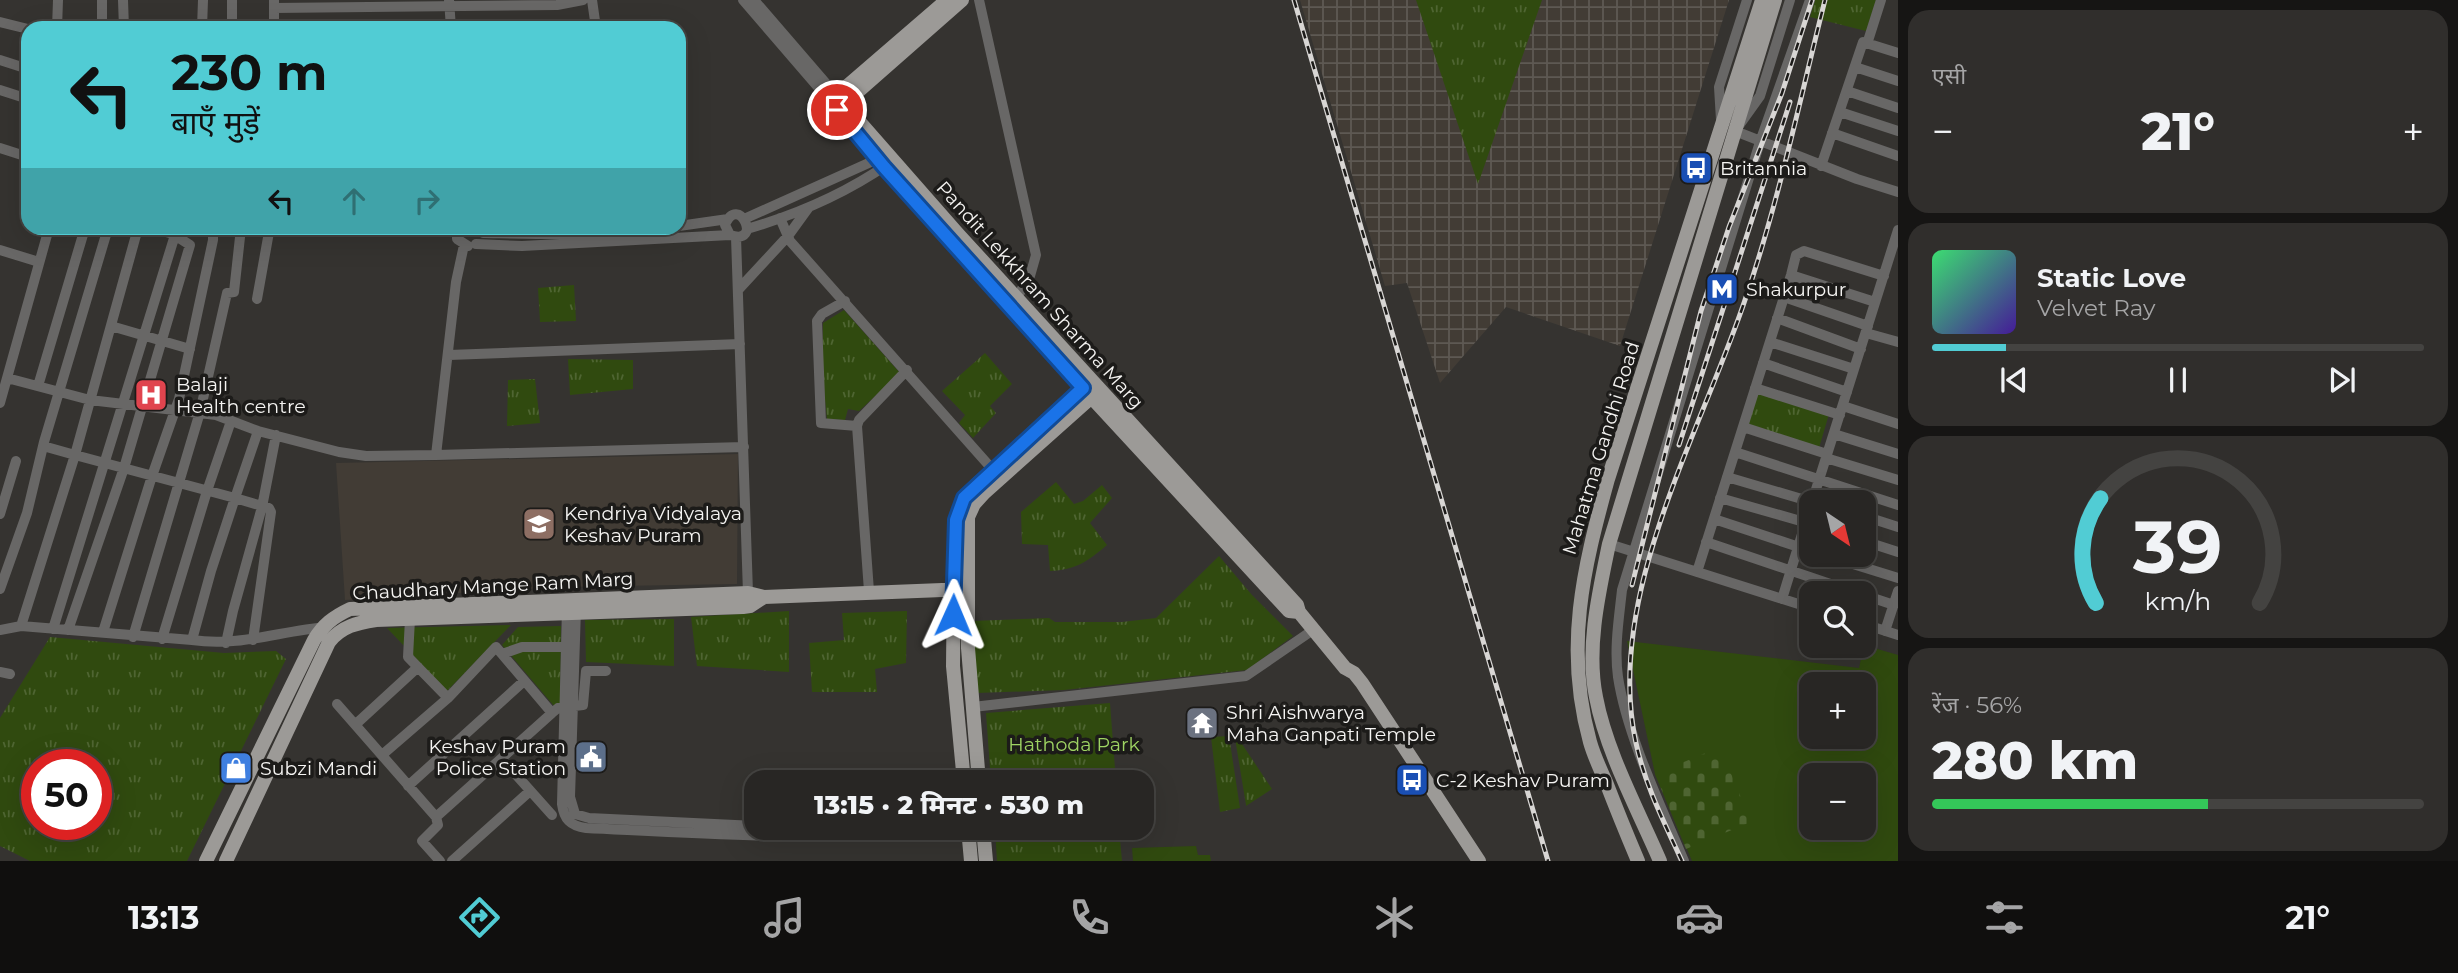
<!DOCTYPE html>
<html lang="hi">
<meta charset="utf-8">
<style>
:root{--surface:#282624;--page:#302e2c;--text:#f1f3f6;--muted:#a5a5a6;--line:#444341;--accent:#51ccd4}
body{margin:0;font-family:Montserrat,"Noto Sans Devanagari",sans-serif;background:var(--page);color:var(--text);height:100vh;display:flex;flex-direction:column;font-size:26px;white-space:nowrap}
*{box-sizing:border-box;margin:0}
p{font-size:23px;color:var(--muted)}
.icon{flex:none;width:38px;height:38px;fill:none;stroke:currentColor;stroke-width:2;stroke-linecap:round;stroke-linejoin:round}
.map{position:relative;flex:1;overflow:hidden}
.sheet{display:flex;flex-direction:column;gap:10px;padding:10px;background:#161514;width:560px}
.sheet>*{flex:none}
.guide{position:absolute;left:21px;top:21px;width:665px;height:214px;border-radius:21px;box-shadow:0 7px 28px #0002,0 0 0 2px var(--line);background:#51ccd4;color:#111;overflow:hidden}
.needle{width:46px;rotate:145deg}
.buttons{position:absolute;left:1799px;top:490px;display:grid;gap:14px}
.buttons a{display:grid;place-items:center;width:77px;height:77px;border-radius:14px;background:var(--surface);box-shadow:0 7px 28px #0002,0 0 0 2px var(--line);font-size:35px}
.speed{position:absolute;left:21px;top:749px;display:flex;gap:14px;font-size:35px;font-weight:700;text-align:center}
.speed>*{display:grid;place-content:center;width:91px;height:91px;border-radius:50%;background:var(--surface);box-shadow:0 7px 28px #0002,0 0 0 2px var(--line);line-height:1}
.speed .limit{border:10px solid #d22;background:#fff;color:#111}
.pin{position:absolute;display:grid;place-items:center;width:60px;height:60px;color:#fff;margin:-30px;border:4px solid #fff;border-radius:50%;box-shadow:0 2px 7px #0007}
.me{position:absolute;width:77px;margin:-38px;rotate:1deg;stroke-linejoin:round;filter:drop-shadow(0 0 5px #0008)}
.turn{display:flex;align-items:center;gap:24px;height:147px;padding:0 35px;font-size:32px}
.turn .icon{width:91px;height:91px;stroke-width:2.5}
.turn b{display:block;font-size:49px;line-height:60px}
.lanes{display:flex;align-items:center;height:66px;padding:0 35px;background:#0003;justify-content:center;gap:35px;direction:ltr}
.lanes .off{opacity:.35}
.big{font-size:52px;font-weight:800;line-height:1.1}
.sheet .widget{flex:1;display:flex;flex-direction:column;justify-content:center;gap:10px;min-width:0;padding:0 24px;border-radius:21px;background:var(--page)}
.sheet .dial{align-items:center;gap:0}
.dial svg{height:182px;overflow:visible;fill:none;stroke:var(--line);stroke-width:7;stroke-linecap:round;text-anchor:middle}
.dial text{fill:var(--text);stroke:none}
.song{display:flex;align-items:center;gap:21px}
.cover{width:84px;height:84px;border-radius:10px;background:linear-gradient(135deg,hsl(140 70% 55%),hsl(260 70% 35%))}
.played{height:7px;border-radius:4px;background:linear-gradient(90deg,var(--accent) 15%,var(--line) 15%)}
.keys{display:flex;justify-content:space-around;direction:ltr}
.heat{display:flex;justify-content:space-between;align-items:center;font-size:38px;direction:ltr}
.charge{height:10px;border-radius:5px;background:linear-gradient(90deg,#34c759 56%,var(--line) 0)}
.trip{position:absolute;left:744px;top:770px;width:410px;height:70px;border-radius:21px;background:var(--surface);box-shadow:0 7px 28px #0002,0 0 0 2px var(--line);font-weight:800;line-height:70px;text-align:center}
.tab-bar{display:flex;height:112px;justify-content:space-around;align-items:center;background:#100f0e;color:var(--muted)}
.tab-bar .icon{width:49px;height:49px}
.tab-bar .on{color:var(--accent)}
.tab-bar b{font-size:32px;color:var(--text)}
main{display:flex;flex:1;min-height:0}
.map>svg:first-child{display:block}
.built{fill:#423c35}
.industrial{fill:url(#industrial-grid)}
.grass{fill:#304a0f;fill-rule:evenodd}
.cemetery{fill:url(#cemetery-stones)}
.park{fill:url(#park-tufts);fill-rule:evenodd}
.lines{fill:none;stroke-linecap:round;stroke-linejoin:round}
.minor{stroke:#686766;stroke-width:10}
.major{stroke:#9c9a97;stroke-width:14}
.rail-casing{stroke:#d8d6d4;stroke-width:5}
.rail{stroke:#1c1b19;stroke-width:2.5;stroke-dasharray:8;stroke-linecap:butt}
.route-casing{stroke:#114b97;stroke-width:18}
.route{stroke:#1a73e8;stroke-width:12}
.labels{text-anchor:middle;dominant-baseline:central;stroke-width:7;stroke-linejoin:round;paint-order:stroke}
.poi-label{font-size:19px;fill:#f5f4f2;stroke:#1c1b19;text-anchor:start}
.street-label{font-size:19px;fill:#f5f4f2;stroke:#1c1b19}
.park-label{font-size:19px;fill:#9ed363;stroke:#1c1b19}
</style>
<main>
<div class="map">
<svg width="1898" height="861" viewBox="0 0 1898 861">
<defs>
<pattern id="industrial-grid" width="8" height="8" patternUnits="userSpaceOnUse" patternTransform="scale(1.75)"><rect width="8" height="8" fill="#423c35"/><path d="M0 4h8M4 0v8" fill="none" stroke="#5e5953"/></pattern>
<pattern id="cemetery-stones" width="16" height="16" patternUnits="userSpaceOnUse" patternTransform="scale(1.75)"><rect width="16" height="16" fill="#304a0f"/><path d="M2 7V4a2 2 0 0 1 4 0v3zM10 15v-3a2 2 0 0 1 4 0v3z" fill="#4f6532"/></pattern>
<pattern id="park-tufts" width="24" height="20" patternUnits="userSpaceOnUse" patternTransform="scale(1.75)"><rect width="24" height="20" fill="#304a0f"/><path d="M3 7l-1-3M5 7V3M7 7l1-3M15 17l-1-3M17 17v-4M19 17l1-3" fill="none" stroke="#4f6532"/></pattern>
</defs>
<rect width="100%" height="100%" fill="#353330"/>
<path class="built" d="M738,454l-1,130 -181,3 -211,13 -9,-137z"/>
<path class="industrial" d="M1300,0h429l-109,346 -114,-39 -66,76 -33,-100 -22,3z"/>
<path class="grass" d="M1627,641l232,27 5,-23 34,10v206h-206l-37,-87zM1811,684h53v53h-53zM1811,775h53v53h-53z
M1196,846l2,9h12l1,6h-78l-1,-13z"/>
<path class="cemetery" d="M1720,747l31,75 -65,27 -31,-75z"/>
<path class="park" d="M1416,0h126l-64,184z
M1815,0h61l-10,31 -56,-14z
M574,285l2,36 -36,1 -2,-34z
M844,310l56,63 -41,38 -11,-2 -3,11 -18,-1 -5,-49 1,-47z
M985,353l27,31 -22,22 6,7 -23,25 -14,-15 6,-8 -23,-24z
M568,359l65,1v29l-63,6z
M535,379l5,44 -33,3 1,-46z
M1758,392l71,22 -10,34 -71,-23z
M1056,482l18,22 9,-3 19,-16 10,13 -22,25 17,22c-19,16 -31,25 -57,26l-2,-26 -26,-1 -1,-32z
M1219,556l33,39 41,41 -46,34 -183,20 -88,3 -5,-72 78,-3 6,4h67l34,-4z
M789,611v61l-92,-6 -6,-49z
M907,611l-1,52 -31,6 2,23h-65l-3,-49 35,-3 -2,-27z
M674,619v47l-88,-4 -1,-42z
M511,625l-64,66 -60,-63z
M561,626l-1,87 -58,-68 16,-18z
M50,637l174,16 52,-2 10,8 -99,202h-157l-30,-15v-128zM37,765h59v59h-59z
M1110,703l6,79h-125l-5,-69z
M1234,732l38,57 -26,17v-1z
M1229,736l11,72 -20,4 -9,-75z
M995,828h124l3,33h-125z"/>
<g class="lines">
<path class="minor" d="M102,0v28
M123,0l1,28
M232,0v28
M274,0v28
M449,0l2,28
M592,0l4,28
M743,0l87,101
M754,0l82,95
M979,0l57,255 -6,21 -13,21
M1790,0l-30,96 -25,35 122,48 41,13
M274,8l283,-3 26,-5
M0,22l28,7
M57,28l1,-28
M202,28l1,-28
M1867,44l14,-44
M0,60l28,9
M1855,67l43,14
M0,90l28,9
M1847,91l51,17
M1840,112l58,19
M1721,120l-2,-33 28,-87
M1832,133l66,23
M0,148l28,9
M1821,166l42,-124 35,11
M780,218l10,23 203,229
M744,219l138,-62
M679,226l49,-7
M138,228l-63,227 160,43 -24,73 -19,69c48,7 87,-9 135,-13
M457,228v11l11,7
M747,229c48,-14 99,-36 141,-65
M483,233c61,1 126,3 187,-5
M736,237l12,356
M476,244l46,2 208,-11c34,11 8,-43 -5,-10l5,10
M464,245l-8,37 -20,173 308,-8
M0,250l39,12
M1791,275l84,27
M738,290l50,-54 21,-29
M1784,297l84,29
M257,299l12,-67 8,-4
M845,301l-23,13 -5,7 4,102 36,3
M1777,318l84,31
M111,326l79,23
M1866,333l32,9
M1770,342l84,27
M449,355l291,-11
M1763,363l84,29
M7,378l83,22 126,15 42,16 81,21 27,4 70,-1
M38,386l47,-158
M1755,388l85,27
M0,403l49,-175
M1843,406l55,18
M1743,427l84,27
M1834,434l64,20
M43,446l32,9 -54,171 171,14
M1735,452l163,53
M1826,458l72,22
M1727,477l85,25
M1720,498l91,26
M1812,502l86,-272
M0,514l16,-53
M1864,516l34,11
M1714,519l97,32
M1864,541l34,11
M1706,542l151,51
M1609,544l202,64
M1824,555l74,23
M1697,572l94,-297 5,-20 8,-4 80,25
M0,589l27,-76 17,-71 64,-214
M869,591l-12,-165 2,-6 48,-50
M1864,595l30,10
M1782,599l29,-94
M567,608l-5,196c2,15 8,22 24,24 123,6 245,15 368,0
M576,608l-6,189 5,17 14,4 167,8
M410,619l-2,38 40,41
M1864,624l34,11
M53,629l122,-394
M0,630l21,-4
M68,630l56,-162 66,-223 -17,-11 -21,-6
M1885,631l13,-40
M103,632l49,-156 27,-77 34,-159v-12
M133,637l67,-225 27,-119 7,-1 7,-64
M162,639l45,-148 24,-70
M253,640l18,-128 -2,-4 -34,-10 23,-67
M226,643l7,-32 29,-104 14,-72
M502,654l20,-7h45
M0,672l10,2
M337,704l99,113 2,8 -16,16 18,20
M973,707l273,-31 67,-46
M356,724l62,-57
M382,755l66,-57 48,-51 56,66 6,-5 25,-3 3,-34h20
M502,759l50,56
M408,786l116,-105
M436,817l116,-104
M803,828h57
M452,861l78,-70
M1684,861c-23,-55 -57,-125 -66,-184 -4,-29 1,-59 4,-87l138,-448 50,-142"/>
<path class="major" d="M836,95l122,139 339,371 2,7 46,56 9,5 8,10 117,178
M831,100l116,-100
M838,109l124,-109
M846,121l38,46 199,221 206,223 10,1
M964,782l-11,-116 1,-98 2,-48 8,-22 10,-11 115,-105
M979,782l-11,-134v-131l6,-13 10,-11 112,-100
M968,828l3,33
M983,828l3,33
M206,861l108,-221c9,-15 19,-23 36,-31l398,-16 16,4 204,-8
M226,861l103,-219c13,-16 28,-19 47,-22l367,-13 7,-1 14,-9
M1638,861c-11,-26 -22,-53 -32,-79 -6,-13 -12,-26 -16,-40 -26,-93 -7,-173 18,-263l154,-479
M1660,861c-22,-51 -54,-110 -64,-164 -10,-49 3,-105 13,-153l166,-544"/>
<defs>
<path id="rail" d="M1294,0l254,861
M1679,445l111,-343
M1632,585l69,-274 28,-84 53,-134 30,-93
M1682,861c-18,-39 -37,-76 -46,-118 -32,-146 65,-310 110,-446 33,-97 54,-198 79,-297"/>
</defs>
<use href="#rail" class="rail-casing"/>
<use href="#rail" class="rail"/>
</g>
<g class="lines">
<defs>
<path id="route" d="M837,110l47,57 199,221 -119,110 -8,22 -3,95"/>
</defs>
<use href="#route" class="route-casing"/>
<use href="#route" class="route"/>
</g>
<defs>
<symbol id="bus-square" viewBox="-11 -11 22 22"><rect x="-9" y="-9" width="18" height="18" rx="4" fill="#1a4fb4" stroke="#1c1b19"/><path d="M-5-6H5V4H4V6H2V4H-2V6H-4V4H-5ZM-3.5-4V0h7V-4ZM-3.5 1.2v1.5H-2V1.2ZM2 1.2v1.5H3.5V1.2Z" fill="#fff"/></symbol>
<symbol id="metro-square" viewBox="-11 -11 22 22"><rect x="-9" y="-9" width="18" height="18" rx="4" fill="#1a4fb4" stroke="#1c1b19"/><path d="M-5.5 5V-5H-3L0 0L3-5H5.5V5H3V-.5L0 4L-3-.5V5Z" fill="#fff"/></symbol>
<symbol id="hospital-square" viewBox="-11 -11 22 22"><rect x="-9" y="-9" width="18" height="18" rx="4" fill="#e0444e" stroke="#1c1b19"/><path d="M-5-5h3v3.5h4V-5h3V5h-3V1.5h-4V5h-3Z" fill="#fff"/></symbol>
<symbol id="school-square" viewBox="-11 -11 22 22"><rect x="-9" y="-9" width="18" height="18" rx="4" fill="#8d6e63" stroke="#1c1b19"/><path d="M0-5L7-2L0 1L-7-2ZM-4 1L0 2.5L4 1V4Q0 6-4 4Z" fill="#fff"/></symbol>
<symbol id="temple-square" viewBox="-11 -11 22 22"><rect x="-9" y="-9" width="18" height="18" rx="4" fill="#6b7280" stroke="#1c1b19"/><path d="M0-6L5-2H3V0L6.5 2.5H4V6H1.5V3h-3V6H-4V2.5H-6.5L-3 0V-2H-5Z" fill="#fff"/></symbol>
<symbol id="civic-square" viewBox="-11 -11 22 22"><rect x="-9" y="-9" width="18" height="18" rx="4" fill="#5c6f8a" stroke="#1c1b19"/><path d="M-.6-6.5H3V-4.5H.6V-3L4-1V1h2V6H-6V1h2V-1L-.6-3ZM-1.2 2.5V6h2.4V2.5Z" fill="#fff"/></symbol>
<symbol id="shop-square" viewBox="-11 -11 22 22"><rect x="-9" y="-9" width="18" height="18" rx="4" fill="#3f7fe0" stroke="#1c1b19"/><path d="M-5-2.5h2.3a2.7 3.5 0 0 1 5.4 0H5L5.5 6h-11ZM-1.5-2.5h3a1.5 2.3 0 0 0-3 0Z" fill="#fff"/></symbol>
</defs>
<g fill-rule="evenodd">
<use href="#bus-square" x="1677" y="149" width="38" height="38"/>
<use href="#metro-square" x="1703" y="270" width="38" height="38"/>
<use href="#hospital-square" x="132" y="376" width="38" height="38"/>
<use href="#school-square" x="520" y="505" width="38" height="38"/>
<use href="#temple-square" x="1183" y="704" width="38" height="38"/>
<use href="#civic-square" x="572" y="738" width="38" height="38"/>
<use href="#shop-square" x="217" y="749" width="38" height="38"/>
<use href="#bus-square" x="1393" y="761" width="38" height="38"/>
</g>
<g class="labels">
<g class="poi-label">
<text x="1720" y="168">Britannia</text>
<text x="1746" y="289">Shakurpur</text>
<text x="176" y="384">Balaji<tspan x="176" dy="22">Health centre</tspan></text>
<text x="564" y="513">Kendriya Vidyalaya<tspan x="564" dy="22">Keshav Puram</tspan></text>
<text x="1226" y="712">Shri Aishwarya<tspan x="1226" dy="22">Maha Ganpati Temple</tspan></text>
<text x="566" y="746" text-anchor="end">Keshav Puram<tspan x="566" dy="22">Police Station</tspan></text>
<text x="260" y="768">Subzi Mandi</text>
<text x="1436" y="780">C-2 Keshav Puram</text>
</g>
<g class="street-label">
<text transform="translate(1040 295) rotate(48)">Pandit Lekkhram Sharma Marg</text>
<text transform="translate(1601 448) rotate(-73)">Mahatma Gandhi Road</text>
<text transform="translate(493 586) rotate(-3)">Chaudhary Mange Ram Marg</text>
</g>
<g class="park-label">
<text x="1074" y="744">Hathoda Park</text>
</g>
</g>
</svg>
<div class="buttons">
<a><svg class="needle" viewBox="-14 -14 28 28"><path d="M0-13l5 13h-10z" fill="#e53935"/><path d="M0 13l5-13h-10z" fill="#a5a5a6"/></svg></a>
<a><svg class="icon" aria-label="search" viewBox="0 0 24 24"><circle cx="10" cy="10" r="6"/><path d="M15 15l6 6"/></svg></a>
<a>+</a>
<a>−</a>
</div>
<div class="speed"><div class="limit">50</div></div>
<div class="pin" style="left:837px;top:110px;background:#d93025"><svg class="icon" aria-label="arrive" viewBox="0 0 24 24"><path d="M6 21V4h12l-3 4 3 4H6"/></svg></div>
<svg class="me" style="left:953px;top:615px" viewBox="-20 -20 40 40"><path d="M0-17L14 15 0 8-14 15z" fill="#1a73e8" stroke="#fff" stroke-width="4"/></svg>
<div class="trip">13:15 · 2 मिनट · 530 m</div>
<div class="guide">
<div class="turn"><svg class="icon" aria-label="left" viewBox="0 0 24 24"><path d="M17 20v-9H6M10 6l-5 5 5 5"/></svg><div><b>230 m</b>बाएँ मुड़ें</div></div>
<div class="lanes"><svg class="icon" aria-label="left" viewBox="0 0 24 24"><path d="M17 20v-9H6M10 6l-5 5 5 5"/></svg><svg class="icon off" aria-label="ahead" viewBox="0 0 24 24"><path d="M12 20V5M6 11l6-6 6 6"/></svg><svg class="icon off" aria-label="right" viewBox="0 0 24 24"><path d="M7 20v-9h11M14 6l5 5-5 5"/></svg></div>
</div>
</div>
<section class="sheet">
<div class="widget"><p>एसी</p>
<div class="heat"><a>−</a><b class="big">21°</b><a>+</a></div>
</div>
<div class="widget">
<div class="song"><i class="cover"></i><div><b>Static Love</b><p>Velvet Ray</p></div></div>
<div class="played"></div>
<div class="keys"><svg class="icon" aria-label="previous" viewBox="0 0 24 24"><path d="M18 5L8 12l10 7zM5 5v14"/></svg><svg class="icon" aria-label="pause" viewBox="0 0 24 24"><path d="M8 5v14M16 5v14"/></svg><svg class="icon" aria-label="next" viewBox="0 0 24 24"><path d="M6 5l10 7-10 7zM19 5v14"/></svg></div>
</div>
<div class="widget dial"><svg viewBox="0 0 100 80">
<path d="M14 69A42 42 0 1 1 86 69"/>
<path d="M14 69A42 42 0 0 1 16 23" stroke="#51ccd4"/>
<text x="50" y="56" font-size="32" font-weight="700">39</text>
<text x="50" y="72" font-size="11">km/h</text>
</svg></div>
<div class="widget"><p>रेंज · 56%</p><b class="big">280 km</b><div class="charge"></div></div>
</section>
</main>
<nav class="tab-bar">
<b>13:13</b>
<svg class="icon on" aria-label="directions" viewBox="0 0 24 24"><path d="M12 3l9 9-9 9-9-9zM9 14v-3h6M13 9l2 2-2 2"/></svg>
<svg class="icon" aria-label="music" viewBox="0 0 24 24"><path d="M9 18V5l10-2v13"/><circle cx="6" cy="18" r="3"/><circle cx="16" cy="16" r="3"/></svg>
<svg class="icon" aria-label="phone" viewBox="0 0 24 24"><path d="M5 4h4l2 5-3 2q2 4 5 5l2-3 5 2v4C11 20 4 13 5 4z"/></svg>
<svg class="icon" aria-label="climate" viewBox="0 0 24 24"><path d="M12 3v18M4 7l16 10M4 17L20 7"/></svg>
<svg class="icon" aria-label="car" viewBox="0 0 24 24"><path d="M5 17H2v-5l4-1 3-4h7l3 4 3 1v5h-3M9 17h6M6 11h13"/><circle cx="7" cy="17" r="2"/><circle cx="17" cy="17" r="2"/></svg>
<svg class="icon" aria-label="filters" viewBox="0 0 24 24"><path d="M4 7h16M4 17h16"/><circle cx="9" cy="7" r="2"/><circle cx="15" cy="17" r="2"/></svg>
<b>21°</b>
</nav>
